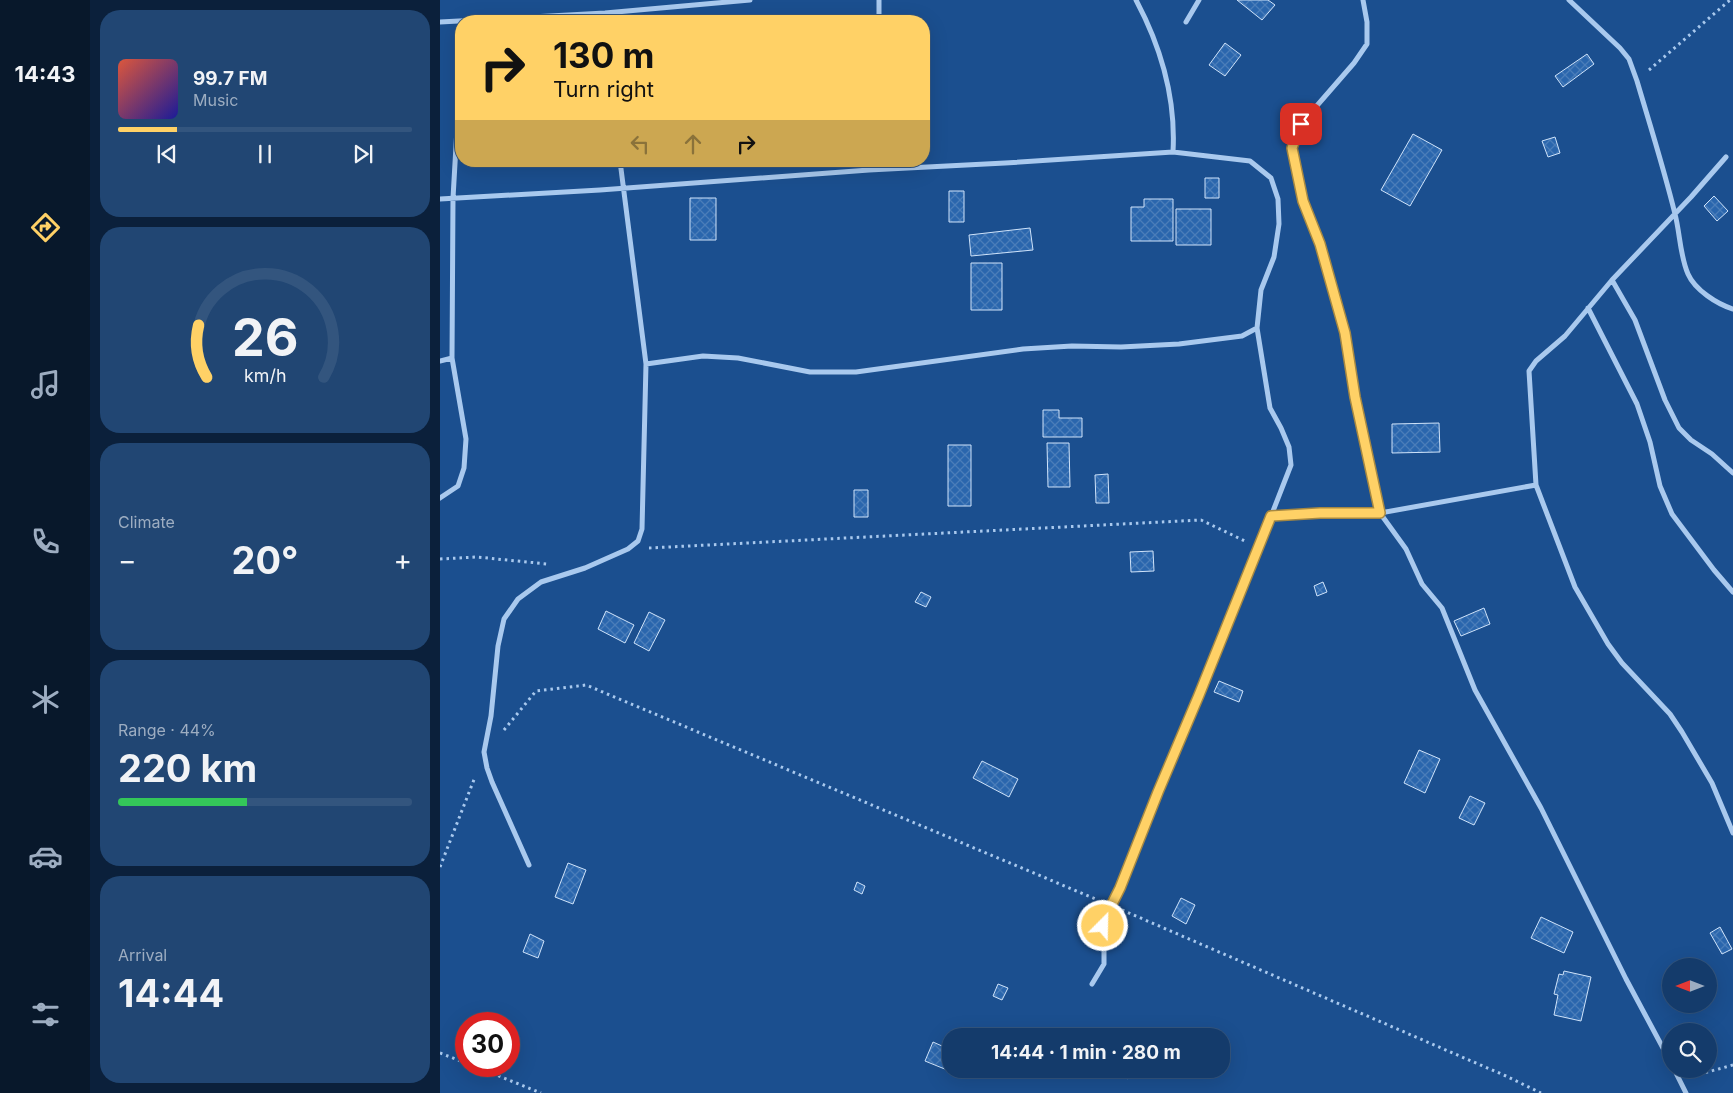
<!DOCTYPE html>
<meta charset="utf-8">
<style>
:root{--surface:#143b6b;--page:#214673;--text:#f1f3f6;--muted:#9dadc1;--line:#33557e;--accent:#ffd166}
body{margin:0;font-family:Inter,sans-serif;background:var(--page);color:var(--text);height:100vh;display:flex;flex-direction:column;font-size:19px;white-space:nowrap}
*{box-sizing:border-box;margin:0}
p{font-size:16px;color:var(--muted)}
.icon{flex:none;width:28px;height:28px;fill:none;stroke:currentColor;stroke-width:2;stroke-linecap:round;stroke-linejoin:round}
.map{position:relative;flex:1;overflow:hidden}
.details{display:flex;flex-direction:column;gap:10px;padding:10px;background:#0b203b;width:350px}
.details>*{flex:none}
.hud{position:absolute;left:15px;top:15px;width:475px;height:152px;border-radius:20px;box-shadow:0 5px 20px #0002,0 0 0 1px var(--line);background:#ffd166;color:#111;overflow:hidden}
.needle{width:32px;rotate:270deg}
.controls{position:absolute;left:1222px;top:958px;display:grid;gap:10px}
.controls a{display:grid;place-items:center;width:55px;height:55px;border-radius:50%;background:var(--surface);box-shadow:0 5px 20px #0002,0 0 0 1px var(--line);font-size:25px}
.speed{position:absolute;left:15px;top:1012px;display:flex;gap:10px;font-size:25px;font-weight:700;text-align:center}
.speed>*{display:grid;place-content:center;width:65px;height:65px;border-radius:50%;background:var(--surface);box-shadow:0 5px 20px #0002,0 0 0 1px var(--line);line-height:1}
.speed .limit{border:8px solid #d22;background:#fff;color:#111}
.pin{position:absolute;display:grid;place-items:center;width:42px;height:42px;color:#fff;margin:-21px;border-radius:10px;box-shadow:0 2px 8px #0006}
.me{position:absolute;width:55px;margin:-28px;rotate:23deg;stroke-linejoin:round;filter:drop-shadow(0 0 4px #0008)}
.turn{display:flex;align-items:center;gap:18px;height:105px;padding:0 15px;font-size:22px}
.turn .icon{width:65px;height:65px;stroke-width:2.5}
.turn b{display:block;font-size:35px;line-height:42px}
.lanes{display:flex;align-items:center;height:48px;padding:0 15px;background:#0003;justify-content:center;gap:25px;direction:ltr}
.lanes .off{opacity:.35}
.big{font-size:38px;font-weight:700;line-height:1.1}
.details .widget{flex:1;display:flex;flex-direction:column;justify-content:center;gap:8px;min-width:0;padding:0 18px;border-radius:20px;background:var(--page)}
.details .dial{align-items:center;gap:0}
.dial svg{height:130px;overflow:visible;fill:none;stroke:var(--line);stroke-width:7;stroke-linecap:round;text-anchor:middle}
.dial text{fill:var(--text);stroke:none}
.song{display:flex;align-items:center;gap:15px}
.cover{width:60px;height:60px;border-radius:8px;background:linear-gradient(135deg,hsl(10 70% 55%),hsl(240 70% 35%))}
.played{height:5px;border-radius:2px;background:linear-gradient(90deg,var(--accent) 20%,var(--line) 20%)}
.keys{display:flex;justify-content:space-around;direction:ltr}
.heat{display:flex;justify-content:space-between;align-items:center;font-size:28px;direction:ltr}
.charge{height:8px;border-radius:4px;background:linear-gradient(90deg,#34c759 44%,var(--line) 0)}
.trip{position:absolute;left:502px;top:1028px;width:288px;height:50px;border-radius:20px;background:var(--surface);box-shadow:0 5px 20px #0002,0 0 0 1px var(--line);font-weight:700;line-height:50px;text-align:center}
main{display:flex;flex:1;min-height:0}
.tabs{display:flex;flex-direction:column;width:90px;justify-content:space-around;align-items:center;background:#08182b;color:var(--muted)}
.tabs .icon{width:35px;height:35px}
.tabs .on{color:var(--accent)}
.tabs b{font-size:22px;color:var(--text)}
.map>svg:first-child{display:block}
.building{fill:url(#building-cross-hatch);stroke:#cfe3fa}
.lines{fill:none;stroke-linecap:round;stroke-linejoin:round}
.path{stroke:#a9c9ee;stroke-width:3;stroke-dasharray:2.5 4;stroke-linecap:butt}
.minor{stroke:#a9c9ee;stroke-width:5}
.route-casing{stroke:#a68842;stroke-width:12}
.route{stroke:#ffd166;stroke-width:9}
</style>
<main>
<nav class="tabs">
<b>14:43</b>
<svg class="icon on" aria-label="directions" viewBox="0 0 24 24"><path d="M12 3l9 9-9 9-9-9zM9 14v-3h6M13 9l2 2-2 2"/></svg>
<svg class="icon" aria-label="music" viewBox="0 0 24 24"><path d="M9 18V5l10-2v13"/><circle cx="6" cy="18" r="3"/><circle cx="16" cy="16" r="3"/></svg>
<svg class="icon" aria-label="phone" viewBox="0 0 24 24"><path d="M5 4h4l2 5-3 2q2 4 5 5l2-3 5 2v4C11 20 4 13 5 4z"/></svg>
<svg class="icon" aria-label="climate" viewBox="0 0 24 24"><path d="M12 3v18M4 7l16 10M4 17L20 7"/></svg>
<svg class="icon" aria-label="car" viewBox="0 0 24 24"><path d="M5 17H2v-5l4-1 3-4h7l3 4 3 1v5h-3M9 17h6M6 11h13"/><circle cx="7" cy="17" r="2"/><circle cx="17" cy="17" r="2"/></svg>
<svg class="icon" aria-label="filters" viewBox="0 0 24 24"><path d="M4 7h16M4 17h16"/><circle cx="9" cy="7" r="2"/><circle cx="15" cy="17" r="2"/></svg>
</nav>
<section class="details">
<div class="widget">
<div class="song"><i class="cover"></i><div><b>99.7 FM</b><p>Music</p></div></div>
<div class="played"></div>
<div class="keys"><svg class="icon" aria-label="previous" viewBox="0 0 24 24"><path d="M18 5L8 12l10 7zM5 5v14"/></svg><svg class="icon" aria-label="pause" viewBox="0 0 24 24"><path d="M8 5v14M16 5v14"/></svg><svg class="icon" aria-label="next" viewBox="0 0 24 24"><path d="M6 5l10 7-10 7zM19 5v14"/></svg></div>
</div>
<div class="widget dial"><svg viewBox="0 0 100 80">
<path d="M14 69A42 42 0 1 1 86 69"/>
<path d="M14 69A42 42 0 0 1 9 37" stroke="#ffd166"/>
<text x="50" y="56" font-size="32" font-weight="700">26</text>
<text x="50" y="72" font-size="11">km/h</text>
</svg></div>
<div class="widget"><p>Climate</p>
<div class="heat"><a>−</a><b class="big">20°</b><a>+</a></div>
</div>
<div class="widget"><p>Range · 44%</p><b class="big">220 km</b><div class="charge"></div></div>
<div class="widget"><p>Arrival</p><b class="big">14:44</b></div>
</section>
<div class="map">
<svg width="1293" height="1093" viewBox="0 0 1293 1093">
<defs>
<pattern id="building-cross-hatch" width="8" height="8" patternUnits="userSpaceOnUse" patternTransform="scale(1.25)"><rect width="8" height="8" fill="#2a66ad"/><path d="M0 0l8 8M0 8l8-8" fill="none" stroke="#4a7db9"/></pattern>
</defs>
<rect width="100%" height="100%" fill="#1b4f8f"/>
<path class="building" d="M797,0h31l7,5 -13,15z
M354,16v5h-17l-1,-4z
M785,43l16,12 -16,21 -16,-11z
M1147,54l7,10 -31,23 -8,-11z
M973,134l29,16 -32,56 -29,-16z
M1115,137l5,16 -12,4 -6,-16z
M765,178h14v20h-14z
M509,191h15v31h-15z
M1274,196l14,15 -11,10 -13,-15z
M250,198h26v42h-26z
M704,199h29v42h-42v-34h13z
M736,209h35v36h-35z
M590,228l3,22 -62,6 -2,-21z
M531,263h31v47h-31z
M603,410h16v8h23v19h-39z
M999,423l1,29 -48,1v-29z
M607,443h22l1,44h-22z
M508,445h23v61h-23z
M668,474l1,29h-13l-1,-28z
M414,490h14v27h-14z
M713,551l1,20 -23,1 -1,-20z
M883,582l4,10 -10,4 -3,-10z
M481,592l10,5 -5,10 -11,-5z
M1044,608l6,16 -29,12 -7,-15z
M166,611l28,14 -9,18 -27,-14z
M209,612l16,8 -16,31 -15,-8z
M779,681l24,10 -4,11 -25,-10z
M979,750l21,9 -15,34 -21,-10z
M542,761l36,18 -9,18 -36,-19z
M1030,796l15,7 -11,22 -15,-7z
M128,863l18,7 -13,34 -18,-7z
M417,882l8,4 -3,8 -8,-4z
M741,898l14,7 -9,19 -14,-8z
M1101,917l32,15 -9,21 -33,-15z
M1280,927l12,22 -10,5 -12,-21z
M90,934l14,7 -6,17 -15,-6z
M1124,971l27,6 -10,44 -27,-6 4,-20 -4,-1 5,-20 4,1z
M558,984l10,4 -6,12 -9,-4z
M493,1042l18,8v19h8l-2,5 -32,-13z
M676,1069h21l-9,10z"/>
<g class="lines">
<path class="path" d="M1209,70l81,-70
M209,548l552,-28 46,22
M0,559l37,-2 70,7
M64,730l32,-39 50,-6 512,215
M0,867l35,-90
M682,910l384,166 35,17
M0,1053l26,10
M34,1066l67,27
M1253,1076l40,-11"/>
<path class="minor" d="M923,0l4,22v22l-13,19 -53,61 -9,24 11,53 17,43 25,89 10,64 25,116 156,-28
M1129,0l51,48 9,11 8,22c13,44 27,88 38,133 5,19 5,42 13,60 7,16 29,30 45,35
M439,21v-21
M0,22l165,-9 145,-13
M746,22l13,-22
M1286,157l-35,40 -79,83 -47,56 -29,25 -7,10 7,114 39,102 33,57 14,19 48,51 12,18 30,51 21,50
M429,161v9
M0,199l160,-9 269,-20 136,-7 168,-11
M1172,280l23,40 30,80 14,28 12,12 21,14 21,19
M1148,308l49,96 13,38 10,44 12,28 42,56 19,22
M0,361l12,-3
M206,364l57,-8 35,2 72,14h46l167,-23 49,-3 49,1 58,-3 63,-8 15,-8
M0,498l18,-12 6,-18 2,-29 -14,-81 1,-160 8,-139
M831,516l49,-3h60l26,36 16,35 20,24 33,82 66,118 85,171 45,84
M89,865l-37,-83 -5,-14 -3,-16 7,-36 7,-70 6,-27 14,-20 23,-17 44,-14 43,-19 10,-8 4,-12 4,-165 -26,-203
M652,984l12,-20v-48l7,-10 9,-18 38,-96 101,-245 32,-82 -2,-18 -8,-19 -11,-20 -13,-80 4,-38 13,-33 5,-33 -1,-25 -7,-21 -21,-17 -77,-9c3,-54 -12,-105 -37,-152
M1234,1069l12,24"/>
</g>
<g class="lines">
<defs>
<path id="route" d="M663,926l1,-10 7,-10 9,-18 38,-96 41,-97 72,-179 49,-3h60l-25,-116 -10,-64 -25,-89 -17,-43 -11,-53 9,-24"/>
</defs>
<use href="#route" class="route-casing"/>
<use href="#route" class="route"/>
</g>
</svg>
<div class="controls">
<a><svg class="needle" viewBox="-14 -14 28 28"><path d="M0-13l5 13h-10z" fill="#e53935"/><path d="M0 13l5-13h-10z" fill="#9dadc1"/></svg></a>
<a><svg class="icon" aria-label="search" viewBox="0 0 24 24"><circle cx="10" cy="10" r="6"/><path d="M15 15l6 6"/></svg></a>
</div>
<div class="speed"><div class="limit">30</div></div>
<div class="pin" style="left:861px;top:124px;background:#d93025"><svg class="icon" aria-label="arrive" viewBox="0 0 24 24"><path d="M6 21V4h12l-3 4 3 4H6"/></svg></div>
<svg class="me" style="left:663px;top:926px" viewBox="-20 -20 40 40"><circle r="17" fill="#ffd166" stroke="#fff" stroke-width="3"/><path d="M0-11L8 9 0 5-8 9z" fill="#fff"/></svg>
<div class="trip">14:44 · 1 min · 280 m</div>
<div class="hud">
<div class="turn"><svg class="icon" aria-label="right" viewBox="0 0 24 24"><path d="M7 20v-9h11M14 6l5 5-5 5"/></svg><div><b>130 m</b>Turn right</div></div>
<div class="lanes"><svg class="icon off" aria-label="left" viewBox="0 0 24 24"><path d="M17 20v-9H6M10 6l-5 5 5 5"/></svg><svg class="icon off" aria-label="ahead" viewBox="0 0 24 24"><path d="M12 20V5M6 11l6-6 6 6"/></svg><svg class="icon" aria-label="right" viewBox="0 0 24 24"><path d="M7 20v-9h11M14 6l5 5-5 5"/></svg></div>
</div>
</div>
</main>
